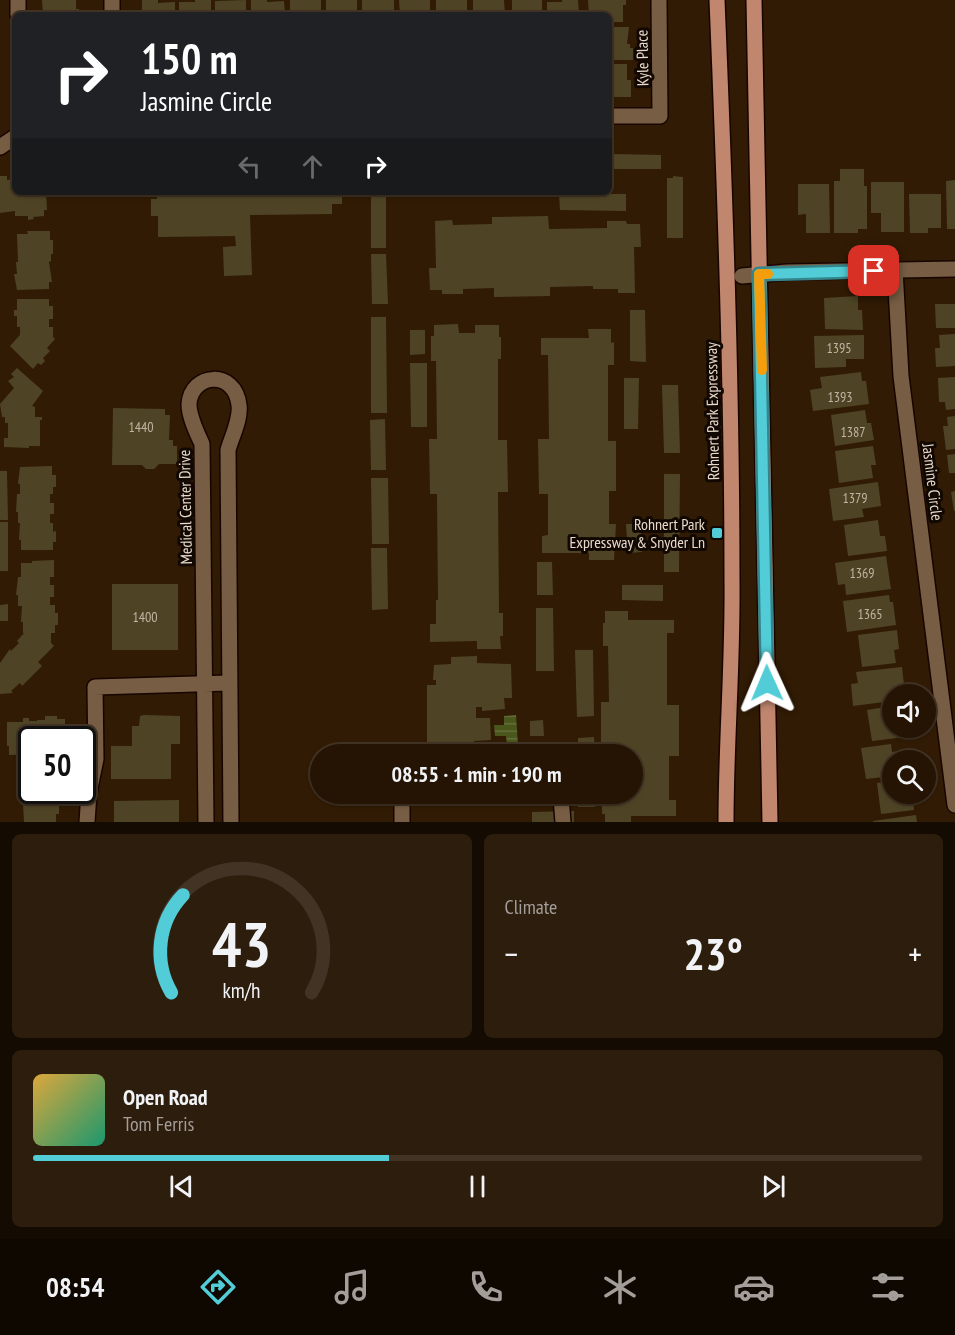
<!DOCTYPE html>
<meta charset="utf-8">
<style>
:root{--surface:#251403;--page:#2d1d0d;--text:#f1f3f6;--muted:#a39e9a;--line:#423325;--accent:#52ccd6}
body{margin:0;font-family:"PT Sans Narrow",sans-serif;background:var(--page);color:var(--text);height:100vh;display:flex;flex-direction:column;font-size:22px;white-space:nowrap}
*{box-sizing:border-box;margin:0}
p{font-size:20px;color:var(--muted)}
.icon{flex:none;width:33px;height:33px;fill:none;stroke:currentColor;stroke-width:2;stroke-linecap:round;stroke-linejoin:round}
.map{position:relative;height:822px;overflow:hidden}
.sheet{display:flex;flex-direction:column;gap:12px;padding:12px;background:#140b02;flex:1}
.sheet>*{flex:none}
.hud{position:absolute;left:12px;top:12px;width:600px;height:183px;border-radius:9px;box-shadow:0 2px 4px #0004,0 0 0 2px var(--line);background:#202124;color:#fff;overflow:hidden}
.buttons{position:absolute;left:882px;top:684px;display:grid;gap:12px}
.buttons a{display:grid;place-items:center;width:54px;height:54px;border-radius:50%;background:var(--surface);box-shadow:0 2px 4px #0004,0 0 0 2px var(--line);font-size:30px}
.speed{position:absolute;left:18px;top:726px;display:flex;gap:12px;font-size:30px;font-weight:700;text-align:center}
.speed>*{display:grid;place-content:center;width:78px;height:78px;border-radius:50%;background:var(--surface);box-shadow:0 2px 4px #0004,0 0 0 2px var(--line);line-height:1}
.speed .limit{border:3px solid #111;border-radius:9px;background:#fff;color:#111}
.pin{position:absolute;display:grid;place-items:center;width:51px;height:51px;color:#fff;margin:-26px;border-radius:12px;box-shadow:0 3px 9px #0006}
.me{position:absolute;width:66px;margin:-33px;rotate:359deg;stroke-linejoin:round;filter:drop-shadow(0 0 4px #0008)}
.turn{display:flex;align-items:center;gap:21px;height:126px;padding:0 30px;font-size:27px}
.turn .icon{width:78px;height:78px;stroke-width:2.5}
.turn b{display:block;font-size:42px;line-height:51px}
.lanes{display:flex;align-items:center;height:57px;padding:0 30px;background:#0003;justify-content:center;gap:30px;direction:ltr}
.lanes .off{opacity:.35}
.big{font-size:45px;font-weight:800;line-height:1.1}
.sheet .tile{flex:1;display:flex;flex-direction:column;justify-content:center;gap:9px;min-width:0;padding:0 21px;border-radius:9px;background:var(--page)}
.sheet .dial{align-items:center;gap:0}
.dial svg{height:156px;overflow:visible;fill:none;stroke:var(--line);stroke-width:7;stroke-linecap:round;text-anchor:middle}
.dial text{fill:var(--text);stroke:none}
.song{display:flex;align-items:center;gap:18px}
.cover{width:72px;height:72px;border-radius:9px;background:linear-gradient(135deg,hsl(40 70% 55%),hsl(160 70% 35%))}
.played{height:6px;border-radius:3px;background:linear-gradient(90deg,var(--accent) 40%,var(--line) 40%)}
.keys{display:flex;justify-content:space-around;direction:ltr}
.heat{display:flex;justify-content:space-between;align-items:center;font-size:33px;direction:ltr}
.sheet .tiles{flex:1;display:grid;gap:12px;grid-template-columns:1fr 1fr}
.tile:last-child{grid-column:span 2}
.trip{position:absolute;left:310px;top:744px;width:333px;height:60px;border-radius:30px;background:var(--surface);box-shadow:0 2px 4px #0004,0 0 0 2px var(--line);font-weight:800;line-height:60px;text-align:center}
.tabs{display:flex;height:96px;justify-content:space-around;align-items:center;background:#0f0801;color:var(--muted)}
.tabs .icon{width:42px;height:42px}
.tabs .selected{color:var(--accent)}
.tabs b{font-size:27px;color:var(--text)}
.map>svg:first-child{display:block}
.water{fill:url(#water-rules)}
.building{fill:#4e4425}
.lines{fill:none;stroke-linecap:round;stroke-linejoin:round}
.minor-casing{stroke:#180500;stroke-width:18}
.major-casing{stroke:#180500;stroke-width:18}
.minor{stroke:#765d44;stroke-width:15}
.major{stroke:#c0866e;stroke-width:15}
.route-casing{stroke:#35858b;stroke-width:15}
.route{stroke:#52ccd6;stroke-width:10}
.slow{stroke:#f59e0b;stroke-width:10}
.poi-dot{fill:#52ccd6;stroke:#110802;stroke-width:2}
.labels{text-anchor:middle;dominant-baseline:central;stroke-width:6;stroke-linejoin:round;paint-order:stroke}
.number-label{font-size:14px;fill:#c2b4a3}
.street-label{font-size:16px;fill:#e9dacd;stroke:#110802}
.poi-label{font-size:16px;fill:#e9dacd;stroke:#110802;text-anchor:end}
</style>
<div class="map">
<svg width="955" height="822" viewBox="0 0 955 822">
<defs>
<pattern id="water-rules" width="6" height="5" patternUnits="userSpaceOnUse" patternTransform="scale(1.5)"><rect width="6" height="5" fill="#4a571c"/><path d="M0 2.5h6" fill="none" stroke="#646f3c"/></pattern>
</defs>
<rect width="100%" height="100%" fill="#311b04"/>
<path class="water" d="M516,715l2,30h-11l-1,-9h-11l-1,-11h10v-9z"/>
<path class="building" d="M42,0h34v9h3v6h-36z
M142,0h16v3l17,-1v13h-33z
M195,0h16v15h-32v-13h16z
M246,0v15h-31v-14z
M251,0h16v2l17,-1 1,14h-34z
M290,0h31v15h-31z
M326,0h31v15h-31z
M362,0h32v15h-32z
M399,0h31v15h-30z
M436,0h31v15h-31z
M473,0h31l1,15h-32z
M512,0h30v15h-30z
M562,0h16l1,15h-32v-13h15z
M588,0h38v5h-3v17h-14v-7h-20z
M609,27h20l-2,17h3v4h3v12h-24z
M609,64h18v16h4v17h-22z
M611,154l50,1v14h-50z
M840,169h24v17h3v43h-9v4h-24v-52h6z
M0,176h7v4l8,-1v13h31l1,18h-3v6l-11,1 1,2 -6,1v-4h-13v-5l-15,2z
M673,176l10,1v61h-16v-60h6z
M955,180v49h-8l-1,-48z
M871,182h33v50h-23v-19h-10z
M798,184h31l1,49h-24v-19l-8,1z
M157,192h185v12h-10v10l-82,1 2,60 -28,1 -1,-29 13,-1 -1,-10 -77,1v-21h-7v-17h6z
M559,194h67v17l-66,-1z
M909,194h32v34h-13v5h-18z
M371,197h15v51h-15z
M548,216l1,13 58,-1v-7h19l1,3h13l1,23h-7l1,46h-17v-4h-25v-3l-43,1v9l-56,1v-9l-31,1v5h-21v-4h-12l-1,-22h7l-1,-47 17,-1 1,5 39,-1v-7z
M27,231h23v9h3v14h-2v7l-2,1 3,20h-3v7l-32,1 -3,-16h3l-1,-12h2l-1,-28h11z
M371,254h15l2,50h-16z
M858,296v14h4l1,20 -38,-1 -1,-31z
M17,299h32v7h4v13h-4v8h4v10l2,2 -8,9 3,3 -7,7 2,3 -4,4 -3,-2 -5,6 -23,-23 10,-11v-8h-3v-11h-3v-6h3z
M935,304h20v24h-19z
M630,310h15l1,52 -16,-1z
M371,317h15l1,96h-16z
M458,324l1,9h16v-8h24v12h2v22h-3v81h9l1,52h-10l1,121h4v23h-3l1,13h-24v-8l-47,1v-18h6v-24h2l-1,-106h-7l-1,-55h8l-1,-78h-5v-25h3v-11z
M588,329h23v14l3,-1v23h-6v76h8v50h-7v33h7l-2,36h-25v-7h-47v-17l6,-1v-41h-9l-1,-55h11l-1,-84h-7v-17h48z
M410,330h15v24l-15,1z
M955,334v32l-19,1 -1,-19h5l-1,-13z
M864,335v24h-18v8l-31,1 -1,-32z
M410,363h17v64h-16z
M17,368l26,23 -11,15 3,1v10h7v3h-2v26h-11v2l-25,-1v-9h4v-15h-3v-6h-3l-2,-13 14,-16 -6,-7 6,-4 -3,-3z
M861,372l1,9h4l3,23 -56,7 -3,-21 12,-2 -2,-11z
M955,377v32l-9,1 -1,-8h-6l-1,-24z
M624,378h15l-1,51h-14z
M662,385h16l2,68h-16z
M113,408l52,1v6h5l-1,25h4v6h4v18h-18l-5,5h-8l-4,-4h-30z
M865,410l2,13h4l3,17 -39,6 -4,-31z
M955,416v33l-9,1 -3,-24h5l-1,-9z
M385,419l1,51h-15l-1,-50z
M873,446l3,19h-5l2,13 -34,5 -4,-32z
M955,454v19h-6l-2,-18z
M52,466v9h4v12h-3v7h-3v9h4v11h-4v9h3v9l3,-1v11h-3v8h-32v-10h-2l1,-17h-2v-11h-2l1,-18h3v-10h-2l2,-17z
M0,471h7l1,49h-8z
M664,474h16l-1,98h-15z
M371,478h17l1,66h-17z
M878,482l3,24 -19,3 2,8 -31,4 -4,-32z
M955,491v20h-1l-3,-19z
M878,520l2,16h5l2,15 -39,5 -4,-31z
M0,522h8v49h-8z
M626,524h15l1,28 -14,1z
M371,548h16l1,61 -16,1z
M886,556l5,33 -45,6 -1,-11 -7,1 -3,-22z
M54,560v17h-4v8h4v12h-4v8h5v8h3v12h-3v8h-4v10l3,3 -16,16 4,4 -20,20 -2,-3 -9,8 2,2 -13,1v-31l10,-14 1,2 8,-8 -2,-2 7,-8h-1v-11h-2l1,-16h-4v-11h-2l2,-18h3v-14h11v-2z
M537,562h15l1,33h-16z
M112,584h66v66h-66z
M622,585h41v16l-41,-1z
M889,595l1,7h3l3,23 -49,7 -4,-31z
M8,604v17h-8v-16z
M536,608h17l1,63h-18z
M605,611h23v9h46v13h-7v72h12v51h-10v44h7v16h-45v6h-26v-8h-3v-20h31v-40h-32v-52h8l-1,-56h-5v-23h2z
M897,630l2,19 -5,1 2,13 -34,4 -4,-32z
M575,650h18l1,66 -17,1z
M477,656v7l34,1 1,34h-8l1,11 -23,2v-4h-6v11h14l1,22 -17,1 1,3h29v10h-77v-69h9v-5h-3l1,-15 17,-1v-7z
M902,667l3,27h-13v7l-39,5 -2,-22 7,-1 -2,-11z
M892,706v22h12l1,9 -33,4 -5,-31z
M144,715l36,1v28h-9v35h-60v-33h21v-20h7l1,-10z
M45,716h12v3h8v21h-33v14l-23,1v-9h-2v-24h16v-4h6v3h8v-1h8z
M543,720l1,16h-14v-15z
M594,737l1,17h-17v-16z
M891,744l1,8 19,-3 2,11h-21v16l-26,3 -5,-31z
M21,766h11v24h22l2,12h3v12h-3v8h-32z
M892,781v13h25v3l-4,1 1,12 -33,4 -4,-31z
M578,794h17v13h-17z
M179,800v22h-65v-21z
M574,811v11h-42v-10z
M916,815l1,7h-44v-1z"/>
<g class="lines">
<defs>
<path id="minor" d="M18,0v15
M112,0v15
M609,116h51l-1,-116
M0,147l15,-10
M895,270l6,106 54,429
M742,276l45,-4 168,-3
M561,797l2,25
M87,822l2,-29 7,-34 -1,-72 134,-4
M206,822l-4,-378c-5,-11 -13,-27 -13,-40 2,-31 46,-35 50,1 2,14 -7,31 -11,45l3,372
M402,822v-22"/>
<path id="major" d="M717,0c8,194 15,388 15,581 1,81 -6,161 -6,241
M754,0l16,822"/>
</defs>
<use href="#minor" class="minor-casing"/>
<use href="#major" class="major-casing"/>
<use href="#minor" class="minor"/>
<use href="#major" class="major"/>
</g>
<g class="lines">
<defs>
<path id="route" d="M767,683l-8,-409 115,-3"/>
</defs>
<use href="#route" class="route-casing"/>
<use href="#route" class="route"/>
<path class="slow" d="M762,370l-3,-96h9"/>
</g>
<rect class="poi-dot" x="711" y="527" width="12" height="12" rx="3"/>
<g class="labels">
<g class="number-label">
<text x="839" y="348">1395</text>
<text x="840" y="397">1393</text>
<text x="141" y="427">1440</text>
<text x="853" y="432">1387</text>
<text x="855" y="498">1379</text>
<text x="862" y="573">1369</text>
<text x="870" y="614">1365</text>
<text x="145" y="617">1400</text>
</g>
<g class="street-label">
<text transform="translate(642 58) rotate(-91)">Kyle Place</text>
<text transform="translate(712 411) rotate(-91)">Rohnert Park Expressway</text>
<text transform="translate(933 482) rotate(83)">Jasmine Circle</text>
<text transform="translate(185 507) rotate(-91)">Medical Center Drive</text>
</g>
<g class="poi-label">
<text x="705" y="524">Rohnert Park<tspan x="705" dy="18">Expressway &amp; Snyder Ln</tspan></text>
</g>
</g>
</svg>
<div class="buttons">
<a><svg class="icon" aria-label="sound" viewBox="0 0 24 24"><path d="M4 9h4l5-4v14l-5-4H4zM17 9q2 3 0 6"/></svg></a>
<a><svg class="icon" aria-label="search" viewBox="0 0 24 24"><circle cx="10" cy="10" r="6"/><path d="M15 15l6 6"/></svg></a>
</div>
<div class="speed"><div class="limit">50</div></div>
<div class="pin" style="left:874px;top:271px;background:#d93025"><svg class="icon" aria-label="arrive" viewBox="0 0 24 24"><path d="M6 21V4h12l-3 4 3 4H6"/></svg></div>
<svg class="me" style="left:767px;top:683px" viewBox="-20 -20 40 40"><path d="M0-17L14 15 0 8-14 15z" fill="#52ccd6" stroke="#fff" stroke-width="4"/></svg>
<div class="trip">08:55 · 1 min · 190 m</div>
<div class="hud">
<div class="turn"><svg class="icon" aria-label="right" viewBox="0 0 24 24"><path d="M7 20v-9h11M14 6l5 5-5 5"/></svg><div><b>150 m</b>Jasmine Circle</div></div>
<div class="lanes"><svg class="icon off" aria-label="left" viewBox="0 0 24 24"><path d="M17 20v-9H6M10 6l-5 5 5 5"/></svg><svg class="icon off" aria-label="ahead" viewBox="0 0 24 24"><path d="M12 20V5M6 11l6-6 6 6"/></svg><svg class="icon" aria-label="right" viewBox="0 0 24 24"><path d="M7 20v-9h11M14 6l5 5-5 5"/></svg></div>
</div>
</div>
<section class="sheet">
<div class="tiles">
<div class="tile dial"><svg viewBox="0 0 100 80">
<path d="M14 69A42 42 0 1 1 86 69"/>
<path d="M14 69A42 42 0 0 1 20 19" stroke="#52ccd6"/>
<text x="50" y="56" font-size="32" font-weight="700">43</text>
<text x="50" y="72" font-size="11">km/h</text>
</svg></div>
<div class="tile"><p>Climate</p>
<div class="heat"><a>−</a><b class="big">23°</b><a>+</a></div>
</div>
<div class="tile">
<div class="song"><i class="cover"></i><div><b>Open Road</b><p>Tom Ferris</p></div></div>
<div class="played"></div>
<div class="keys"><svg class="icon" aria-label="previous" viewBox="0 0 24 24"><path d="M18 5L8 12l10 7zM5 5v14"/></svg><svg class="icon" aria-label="pause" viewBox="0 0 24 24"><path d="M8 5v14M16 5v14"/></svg><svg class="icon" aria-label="next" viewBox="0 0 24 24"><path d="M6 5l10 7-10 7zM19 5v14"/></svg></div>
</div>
</div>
</section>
<nav class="tabs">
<b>08:54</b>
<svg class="icon selected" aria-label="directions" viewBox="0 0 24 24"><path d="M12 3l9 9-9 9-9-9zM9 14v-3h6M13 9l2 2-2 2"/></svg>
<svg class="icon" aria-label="music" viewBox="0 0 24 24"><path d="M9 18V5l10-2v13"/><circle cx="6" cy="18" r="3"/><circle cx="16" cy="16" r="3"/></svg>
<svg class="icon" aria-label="phone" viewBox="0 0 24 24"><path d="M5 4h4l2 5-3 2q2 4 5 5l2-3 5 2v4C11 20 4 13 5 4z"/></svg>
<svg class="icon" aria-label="climate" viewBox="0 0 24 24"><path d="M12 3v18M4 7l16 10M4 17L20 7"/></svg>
<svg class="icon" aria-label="car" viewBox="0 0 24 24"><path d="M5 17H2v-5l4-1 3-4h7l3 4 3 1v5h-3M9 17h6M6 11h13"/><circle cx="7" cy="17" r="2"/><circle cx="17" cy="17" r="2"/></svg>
<svg class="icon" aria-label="filters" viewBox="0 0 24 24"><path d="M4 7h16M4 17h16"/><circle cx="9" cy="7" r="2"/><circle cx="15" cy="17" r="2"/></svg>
</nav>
